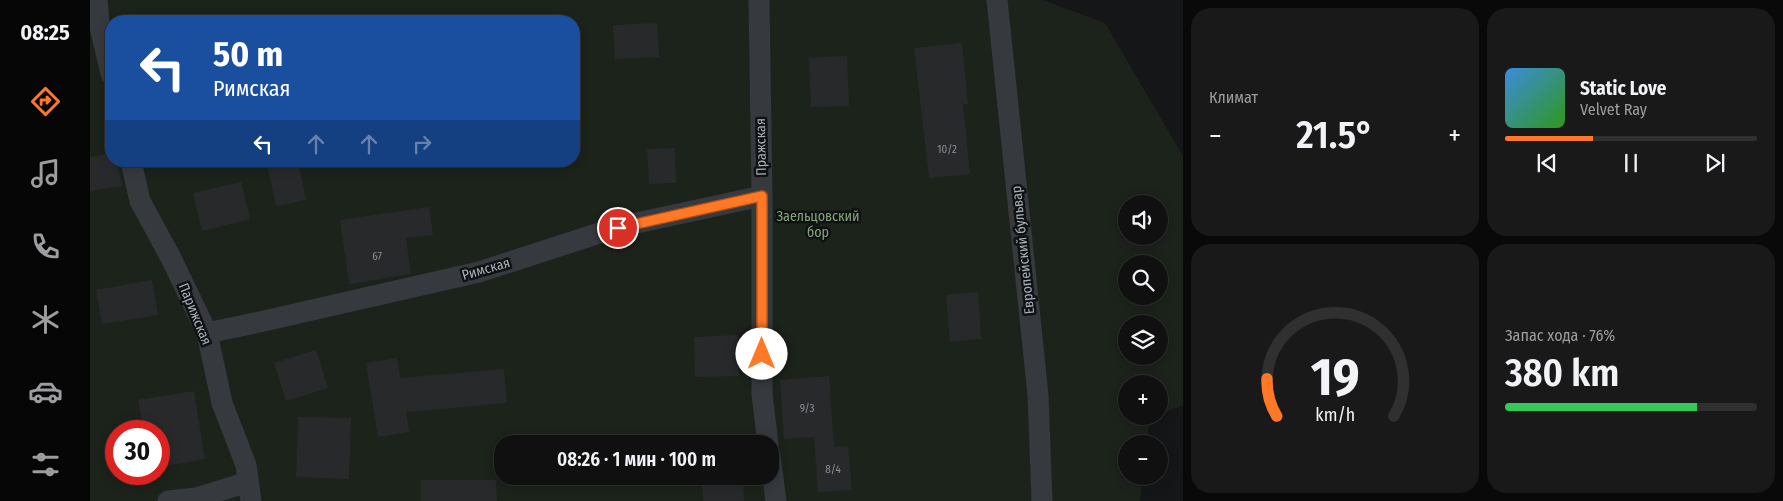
<!DOCTYPE html>
<html lang="ru">
<meta charset="utf-8">
<style>
:root{--surface:#101011;--page:#19191a;--text:#f1f3f6;--muted:#9c9d9f;--line:#303031;--accent:#ff7825}
body{margin:0;font-family:"Fira Sans Condensed",sans-serif;background:var(--page);color:var(--text);height:100vh;display:flex;flex-direction:column;font-size:19px;white-space:nowrap}
*{box-sizing:border-box;margin:0}
p{font-size:16px;color:var(--muted)}
.icon{flex:none;width:28px;height:28px;fill:none;stroke:currentColor;stroke-width:2;stroke-linecap:round;stroke-linejoin:round}
.map{position:relative;flex:1;overflow:hidden}
.panel{display:flex;flex-direction:column;gap:8px;padding:8px;background:#090909;width:600px}
.panel>*{flex:none}
.banner{position:absolute;left:15px;top:15px;width:475px;height:152px;border-radius:20px;box-shadow:0 2px 12px #0003,0 0 0 1px var(--line);background:#1a4fa0;color:#fff;overflow:hidden}
.tools{position:absolute;left:1028px;top:195px;display:grid;gap:10px}
.tools a{display:grid;place-items:center;width:50px;height:50px;border-radius:50%;background:var(--surface);box-shadow:0 2px 12px #0003,0 0 0 1px var(--line);font-size:25px}
.speed{position:absolute;left:15px;top:420px;display:flex;gap:10px;font-size:25px;font-weight:700;text-align:center}
.speed>*{display:grid;place-content:center;width:65px;height:65px;border-radius:50%;background:var(--surface);box-shadow:0 2px 12px #0003,0 0 0 1px var(--line);line-height:1}
.speed .limit{border:8px solid #d22;background:#fff;color:#111}
.pin{position:absolute;display:grid;place-items:center;width:42px;height:42px;color:#fff;margin:-21px;border:2px solid #fff;border-radius:50%;box-shadow:0 1px 5px #0007}
.me{position:absolute;width:55px;margin:-28px;rotate:0deg;stroke-linejoin:round;filter:drop-shadow(0 0 4px #0008)}
.turn{display:flex;align-items:center;gap:18px;height:105px;padding:0 25px;font-size:22px}
.turn .icon{width:65px;height:65px;stroke-width:2.5}
.turn b{display:block;font-size:35px;line-height:42px}
.lanes{display:flex;align-items:center;height:48px;padding:0 25px;background:#0003;justify-content:center;gap:25px;direction:ltr}
.lanes .off{opacity:.35}
.big{font-size:38px;font-weight:600;line-height:1.1}
.panel .widget{flex:1;display:flex;flex-direction:column;justify-content:center;gap:8px;min-width:0;padding:0 18px;border-radius:20px;background:var(--page)}
.panel .dial{align-items:center;gap:0}
.dial svg{height:130px;overflow:visible;fill:none;stroke:var(--line);stroke-width:7;stroke-linecap:round;text-anchor:middle}
.dial text{fill:var(--text);stroke:none}
.song{display:flex;align-items:center;gap:15px}
.cover{width:60px;height:60px;border-radius:8px;background:linear-gradient(135deg,hsl(210 70% 55%),hsl(110 70% 35%))}
.played{height:5px;border-radius:2px;background:linear-gradient(90deg,var(--accent) 35%,var(--line) 35%)}
.keys{display:flex;justify-content:space-around;direction:ltr}
.heat{display:flex;justify-content:space-between;align-items:center;font-size:28px;direction:ltr}
.charge{height:8px;border-radius:4px;background:linear-gradient(90deg,#34c759 76%,var(--line) 0)}
.panel .tiles{flex:1;display:grid;gap:8px;grid-template-columns:repeat(2,1fr)}
.trip{position:absolute;left:404px;top:435px;width:285px;height:50px;border-radius:20px;background:var(--surface);box-shadow:0 2px 12px #0003,0 0 0 1px var(--line);font-weight:600;line-height:50px;text-align:center}
main{display:flex;flex:1;min-height:0}
.tab-bar{display:flex;flex-direction:column;width:90px;justify-content:space-around;align-items:center;background:#060607;color:var(--muted)}
.tab-bar .icon{width:35px;height:35px}
.tab-bar .active{color:var(--accent)}
.tab-bar b{font-size:22px;color:var(--text)}
.map>svg:first-child{display:block}
.green{fill:#1c231b;fill-rule:evenodd}
.building{fill:#28292b}
.lines{fill:none;stroke-linecap:round;stroke-linejoin:round}
.street{stroke:#36393d;stroke-width:21}
.route-casing{stroke:#a64e18;stroke-width:12}
.route{stroke:#ff7825;stroke-width:9}
.labels{text-anchor:middle;dominant-baseline:central;stroke-width:5;stroke-linejoin:round;paint-order:stroke}
.number-label{font-size:11px;fill:#868e95}
.street-label{font-size:14px;fill:#a6b1b9;stroke:#101112}
.park-label{font-size:14px;fill:#84a57b;stroke:#101112}
</style>
<main>
<nav class="tab-bar">
<b>08:25</b>
<svg class="icon active" aria-label="directions" viewBox="0 0 24 24"><path d="M12 3l9 9-9 9-9-9zM9 14v-3h6M13 9l2 2-2 2"/></svg>
<svg class="icon" aria-label="music" viewBox="0 0 24 24"><path d="M9 18V5l10-2v13"/><circle cx="6" cy="18" r="3"/><circle cx="16" cy="16" r="3"/></svg>
<svg class="icon" aria-label="phone" viewBox="0 0 24 24"><path d="M5 4h4l2 5-3 2q2 4 5 5l2-3 5 2v4C11 20 4 13 5 4z"/></svg>
<svg class="icon" aria-label="climate" viewBox="0 0 24 24"><path d="M12 3v18M4 7l16 10M4 17L20 7"/></svg>
<svg class="icon" aria-label="car" viewBox="0 0 24 24"><path d="M5 17H2v-5l4-1 3-4h7l3 4 3 1v5h-3M9 17h6M6 11h13"/><circle cx="7" cy="17" r="2"/><circle cx="17" cy="17" r="2"/></svg>
<svg class="icon" aria-label="filters" viewBox="0 0 24 24"><path d="M4 7h16M4 17h16"/><circle cx="9" cy="7" r="2"/><circle cx="15" cy="17" r="2"/></svg>
</nav>
<div class="map">
<svg width="1093" height="501" viewBox="0 0 1093 501">
<rect width="100%" height="100%" fill="#151617"/>
<path class="green" d="M0,0h953l62,23 78,133v249l-24,10v-31h-33v32h30l-6,3 -3,25h-21v32h17l-3,25h-1050zM21,21h463v140h-463zM1036,204h33v32h-33zM1036,264h33v32h-33zM1036,324h33v32h-33zM26,431h43v43h-43zM412,444h268v32h-268z"/>
<path class="building" d="M567,23l2,34 -44,2 -2,-34z
M872,43l6,61h-5l7,70 -41,4 -15,-130z
M757,56l2,50 -38,1 -2,-49z
M585,148l1,35 -27,1 -2,-35z
M21,153v8h6l5,25 -32,5v-34z
M208,162l8,38 -30,6 -8,-38z
M151,182l9,37 -48,12 -9,-38z
M339,207l4,28 -27,3 5,36 -62,10 -9,-64z
M62,280l6,35 -56,9 -6,-34z
M888,292l3,47 -31,3 -4,-47z
M648,335l1,41 -44,1 -1,-40z
M226,350l12,38 -42,13 -12,-38z
M307,358l3,20 104,-9 3,34 -101,9 3,20 -31,5 -12,-74z
M739,376l5,71 14,-1 4,44 -34,2 -4,-55 -30,2 -4,-59z
M104,391l11,68 -46,8v-36h-15l-6,-31z
M208,417l53,1 -2,61 -53,-2z
M612,476h41l1,25h-41z
M331,480h75l1,21h-76z"/>
<g class="lines">
<path class="street" d="M7,0l2,22 12,52
M669,0l3,196v198l6,50
M907,0l41,395 4,106
M41,161l9,40 31,57 36,75 15,70 24,62 5,36
M117,333l57,-12 215,-49 139,-45 144,-31
M680,455l6,46
M78,501l28,-3 52,-16"/>
</g>
<g class="lines">
<defs>
<path id="route" d="M528,228l144,-32v158"/>
</defs>
<use href="#route" class="route-casing"/>
<use href="#route" class="route"/>
</g>
<g class="labels">
<g class="number-label">
<text x="857" y="149">10/2</text>
<text x="287" y="256">67</text>
<text x="717" y="408">9/3</text>
<text x="743" y="469">8/4</text>
</g>
<g class="street-label">
<text transform="translate(671 147) rotate(-91)">Пражская</text>
<text transform="translate(933 250) rotate(-96)">Европейский бульвар</text>
<text transform="translate(396 269) rotate(-16)">Римская</text>
<text transform="translate(105 314) rotate(68)">Парижская</text>
</g>
<g class="park-label">
<text x="728" y="216">Заельцовский<tspan x="728" dy="16">бор</tspan></text>
</g>
</g>
</svg>
<div class="tools">
<a><svg class="icon" aria-label="sound" viewBox="0 0 24 24"><path d="M4 9h4l5-4v14l-5-4H4zM17 9q2 3 0 6"/></svg></a>
<a><svg class="icon" aria-label="search" viewBox="0 0 24 24"><circle cx="10" cy="10" r="6"/><path d="M15 15l6 6"/></svg></a>
<a><svg class="icon" aria-label="layers" viewBox="0 0 24 24"><path d="M12 4l9 5-9 5-9-5zM3 14l9 5 9-5"/></svg></a>
<a>+</a>
<a>−</a>
</div>
<div class="speed"><div class="limit">30</div></div>
<div class="pin" style="left:528px;top:228px;background:#d93025"><svg class="icon" aria-label="arrive" viewBox="0 0 24 24"><path d="M6 21V4h12l-3 4 3 4H6"/></svg></div>
<svg class="me" style="left:672px;top:354px" viewBox="-20 -20 40 40"><circle r="19" fill="#fff"/><path d="M0-13L10 11 0 6-10 11z" fill="#ff7825"/></svg>
<div class="trip">08:26 · 1 мин · 100 m</div>
<div class="banner">
<div class="turn"><svg class="icon" aria-label="left" viewBox="0 0 24 24"><path d="M17 20v-9H6M10 6l-5 5 5 5"/></svg><div><b>50 m</b>Римская</div></div>
<div class="lanes"><svg class="icon" aria-label="left" viewBox="0 0 24 24"><path d="M17 20v-9H6M10 6l-5 5 5 5"/></svg><svg class="icon off" aria-label="ahead" viewBox="0 0 24 24"><path d="M12 20V5M6 11l6-6 6 6"/></svg><svg class="icon off" aria-label="ahead" viewBox="0 0 24 24"><path d="M12 20V5M6 11l6-6 6 6"/></svg><svg class="icon off" aria-label="right" viewBox="0 0 24 24"><path d="M7 20v-9h11M14 6l5 5-5 5"/></svg></div>
</div>
</div>
<section class="panel">
<div class="tiles">
<div class="widget"><p>Климат</p>
<div class="heat"><a>−</a><b class="big">21.5°</b><a>+</a></div>
</div>
<div class="widget">
<div class="song"><i class="cover"></i><div><b>Static Love</b><p>Velvet Ray</p></div></div>
<div class="played"></div>
<div class="keys"><svg class="icon" aria-label="previous" viewBox="0 0 24 24"><path d="M18 5L8 12l10 7zM5 5v14"/></svg><svg class="icon" aria-label="pause" viewBox="0 0 24 24"><path d="M8 5v14M16 5v14"/></svg><svg class="icon" aria-label="next" viewBox="0 0 24 24"><path d="M6 5l10 7-10 7zM19 5v14"/></svg></div>
</div>
<div class="widget dial"><svg viewBox="0 0 100 80">
<path d="M14 69A42 42 0 1 1 86 69"/>
<path d="M14 69A42 42 0 0 1 8 46" stroke="#ff7825"/>
<text x="50" y="56" font-size="32" font-weight="700">19</text>
<text x="50" y="72" font-size="11">km/h</text>
</svg></div>
<div class="widget"><p>Запас хода · 76%</p><b class="big">380 km</b><div class="charge"></div></div>
</div>
</section>
</main>
